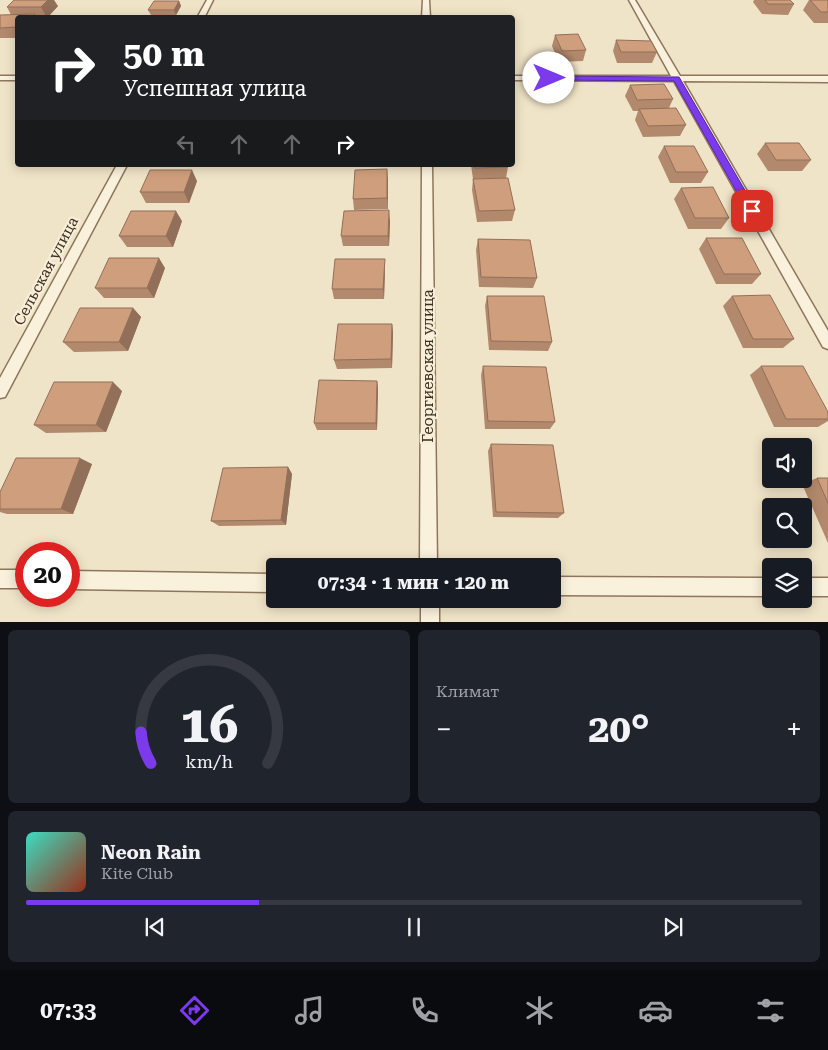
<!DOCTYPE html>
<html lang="ru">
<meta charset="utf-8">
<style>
:root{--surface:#171b24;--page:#20242c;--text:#f1f3f6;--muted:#9ea1a6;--line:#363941;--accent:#7c3aed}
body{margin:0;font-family:"Roboto Serif",serif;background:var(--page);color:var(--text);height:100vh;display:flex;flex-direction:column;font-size:19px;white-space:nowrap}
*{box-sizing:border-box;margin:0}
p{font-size:16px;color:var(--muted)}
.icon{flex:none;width:28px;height:28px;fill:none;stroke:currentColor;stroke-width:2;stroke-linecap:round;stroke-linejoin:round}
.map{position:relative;height:622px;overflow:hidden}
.drawer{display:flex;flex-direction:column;gap:8px;padding:8px;background:#0d0f14;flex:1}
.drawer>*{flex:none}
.banner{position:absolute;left:15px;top:15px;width:500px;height:152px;border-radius:5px;box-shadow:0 2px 12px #0003;background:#202124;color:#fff;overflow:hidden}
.tools{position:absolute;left:762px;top:438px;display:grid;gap:10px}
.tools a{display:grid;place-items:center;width:50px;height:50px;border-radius:5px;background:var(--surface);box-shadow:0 2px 12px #0003;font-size:25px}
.speed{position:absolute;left:15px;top:542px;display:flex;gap:10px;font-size:25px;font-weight:700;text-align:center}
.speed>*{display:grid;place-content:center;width:65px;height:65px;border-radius:50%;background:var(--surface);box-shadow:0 2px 12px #0003;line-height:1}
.speed .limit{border:8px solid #d22;background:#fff;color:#111}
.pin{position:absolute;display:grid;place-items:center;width:42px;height:42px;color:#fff;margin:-21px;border-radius:10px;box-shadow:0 2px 8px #0006}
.me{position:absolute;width:55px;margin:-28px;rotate:90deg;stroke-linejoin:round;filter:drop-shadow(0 0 4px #0008)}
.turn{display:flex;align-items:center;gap:18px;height:105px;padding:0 25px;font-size:22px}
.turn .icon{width:65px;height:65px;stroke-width:2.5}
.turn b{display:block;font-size:35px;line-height:42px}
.lanes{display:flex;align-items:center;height:48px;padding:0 25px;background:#0003;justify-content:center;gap:25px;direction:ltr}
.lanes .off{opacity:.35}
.big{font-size:38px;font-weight:700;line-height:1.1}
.drawer .tile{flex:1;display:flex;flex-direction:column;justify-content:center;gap:8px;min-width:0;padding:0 18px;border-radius:8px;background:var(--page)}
.drawer .dial{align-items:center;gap:0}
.dial svg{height:130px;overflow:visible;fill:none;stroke:var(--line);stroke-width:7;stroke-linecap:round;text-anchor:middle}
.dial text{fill:var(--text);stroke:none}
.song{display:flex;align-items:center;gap:15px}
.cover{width:60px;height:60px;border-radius:8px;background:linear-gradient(135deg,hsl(170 70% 55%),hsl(10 70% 35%))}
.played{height:5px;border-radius:2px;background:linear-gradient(90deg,var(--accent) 30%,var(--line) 30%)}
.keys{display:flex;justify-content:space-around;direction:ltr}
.heat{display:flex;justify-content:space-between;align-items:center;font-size:28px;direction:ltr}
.drawer .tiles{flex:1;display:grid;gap:8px;grid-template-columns:1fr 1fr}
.tile:last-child{grid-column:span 2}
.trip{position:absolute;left:266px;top:558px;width:295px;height:50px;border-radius:5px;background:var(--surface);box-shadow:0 2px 12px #0003;font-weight:700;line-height:50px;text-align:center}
.tabs{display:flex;height:80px;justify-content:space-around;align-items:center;background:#090b0e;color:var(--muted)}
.tabs .icon{width:35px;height:35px}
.tabs .current{color:var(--accent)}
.tabs b{font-size:22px;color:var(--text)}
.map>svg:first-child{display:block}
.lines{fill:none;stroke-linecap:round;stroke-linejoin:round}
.lane-casing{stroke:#8d765c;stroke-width:3}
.lane{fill:#faf1dc;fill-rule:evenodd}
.wall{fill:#b2896c}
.shaded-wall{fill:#916f58}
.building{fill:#cf9f7d;stroke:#916f58}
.route{fill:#7c3aed;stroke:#51269a}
.labels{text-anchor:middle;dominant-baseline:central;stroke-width:4.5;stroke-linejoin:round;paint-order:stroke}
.street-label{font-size:15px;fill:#3d2e20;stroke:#f7eed8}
</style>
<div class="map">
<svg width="828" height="623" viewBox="0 0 828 623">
<rect width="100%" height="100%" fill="#f0e4c8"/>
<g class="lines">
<defs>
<path id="lane" d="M207,0h6l-9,18h-7z
M423,0h6l1,18h-8z
M629,0h6l45,76h148v6l-145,-1 145,250v18l-5,-2 -149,-266 -162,-1v-4h159z
M0,76h18v4h-18z
M117,165h10l-122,232 -5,1v-20z
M422,165h10l5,401h-17z
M0,570h26v18h-26z
M69,571l206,3v18l-206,-3z
M552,577l219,1v18l-219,-1z
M804,578h24v18h-24z
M421,599h18v24h-18z"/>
</defs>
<use href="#lane" class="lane-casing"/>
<use href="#lane" class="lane"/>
</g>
<path class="wall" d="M754,0h36l4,4 -6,11 -26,-1 -9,-12z
M809,0h19v23h-14l-11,-13z
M179,1l2,5 -5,9h-25l-3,-5z
M58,6l-11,12h-29v20h-18v-23h11l-4,-8z
M555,35l31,15 -3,11 -24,1 -7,-16z
M616,40l41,12 -5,11h-35l-4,-12z
M630,85l43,14 -4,9 17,17 -6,11 -37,1 -8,-17 3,-9h-5l-8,-15z
M765,143l46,17 -9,11h-34l-11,-17z
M664,146l44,26 -7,11h-31l-12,-26z
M359,165h36l-1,2h-35z
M471,165h37v2l-2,11 -33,1z
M387,169l1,40 -34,1 -1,-11z
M473,179l42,31 -3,11 -35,1 -5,-32z
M197,181l-8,22h-43l-6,-11z
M681,188l48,30 -8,11h-33l-14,-30z
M182,221l-9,26h-46l-8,-11z
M390,221l-1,25h-46l-2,-10z
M706,238l55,36 -9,10h-36l-17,-35z
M478,239l59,39 -4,10 -54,-1 -3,-37z
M165,268l-11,30h-50l-9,-10z
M385,269l-1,30h-50l-2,-10z
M487,296l65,46 -4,9 -59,-1 -4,-44z
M732,296l62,43 -11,9h-40l-20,-42z
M133,308l8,9 -13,34 -54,1 -11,-10z
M392,324l1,9 -1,35 -55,1 -3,-9z
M483,366l72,56 -5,7h-65l-4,-54z
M761,366l67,46v9l-10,6h-44l-24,-52z
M377,381l1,8 -1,41h-60l-3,-7z
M122,391l-16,41 -60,1 -12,-8z
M491,444l73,69 -6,5 -65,-1 -5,-66z
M92,464l-19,50h-66l-7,-2v-20z
M288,467l4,7 -6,51 -67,1 -8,-5z
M817,478h11v65l-26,-59z"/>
<path class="shaded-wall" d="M48,0h6l4,6 -11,12 -6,-11z
M179,1l2,5 -5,9 -2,-5z
M387,169l1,11v29l-1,-11z
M192,170l5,11 -8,22 -5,-11z
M389,210l1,11 -1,25 -1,-10z
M176,211l6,10 -9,26 -7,-11z
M159,258l6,10 -11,30 -7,-10z
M385,259v10l-1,30 -1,-10z
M133,308l8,9 -13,34 -9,-9z
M392,324l1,9 -1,35 -1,-9z
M377,381l1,8 -1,41 -1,-7z
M113,382l9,9 -16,41 -10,-7z
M80,458l12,6 -19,50 -12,-5z
M288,467l4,7 -6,51 -5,-5z"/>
<path class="building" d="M14,0h34l-7,7h-34z
M765,0h25l4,4h-26z
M810,0h18v12h-7z
M154,1h25l-5,9h-26z
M35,14l-3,4h-14v9l-18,1v-13z
M578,34l8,16 -24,1 -7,-16z
M616,40l35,1 6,11h-36z
M664,84l9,15 -36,1 -7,-15z
M676,108l10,17 -38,1 -9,-17z
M765,143h34l12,17h-35z
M664,146h30l14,26h-32z
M474,165h34v2l-33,1z
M387,169v29l-34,1 2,-29z
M150,170h42l-8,22h-44z
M508,178l7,32 -36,1 -6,-32z
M713,187l16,31h-34l-14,-30z
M389,210l-1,26h-47l3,-25z
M131,211h45l-10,25h-47z
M706,238h36l19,36h-37z
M478,239l52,1 7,38 -56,-1z
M109,258h50l-12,30h-52z
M335,259h50l-2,30h-51z
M770,295l24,44h-41l-21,-43z
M487,296h57l8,46 -61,-1z
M80,308h53l-14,34h-56z
M338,324h54l-1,35 -57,1z
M483,366l63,1 9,55 -67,-1z
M761,366h42l25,46v7h-42z
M319,380l58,1 -1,42h-62z
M54,382h59l-17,43h-62z
M491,444l62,1 11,68 -68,-1z
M16,458h64l-19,51h-61v-17z
M288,467l-7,53 -70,1 12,-53z
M817,478h11v25z"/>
<path class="route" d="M546,76l133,1 78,134 -1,3h-7l-75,-133 -125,-1 -4,-2z"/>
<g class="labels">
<g class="street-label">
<text transform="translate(46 271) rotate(-62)">Сельская улица</text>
<text transform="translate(428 366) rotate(-90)">Георгиевская улица</text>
</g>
</g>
</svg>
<div class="tools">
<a><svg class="icon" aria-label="sound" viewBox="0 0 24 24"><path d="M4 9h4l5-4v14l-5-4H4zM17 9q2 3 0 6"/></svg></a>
<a><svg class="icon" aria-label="search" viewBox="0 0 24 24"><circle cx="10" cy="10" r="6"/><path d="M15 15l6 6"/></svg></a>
<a><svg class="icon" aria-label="layers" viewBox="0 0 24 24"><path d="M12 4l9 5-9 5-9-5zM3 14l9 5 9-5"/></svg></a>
</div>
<div class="speed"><div class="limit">20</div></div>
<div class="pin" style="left:752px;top:211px;background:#d93025"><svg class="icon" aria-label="arrive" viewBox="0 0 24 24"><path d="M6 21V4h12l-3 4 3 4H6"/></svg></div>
<svg class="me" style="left:549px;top:78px" viewBox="-20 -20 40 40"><circle r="19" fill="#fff"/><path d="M0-13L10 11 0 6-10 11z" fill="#7c3aed"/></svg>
<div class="trip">07:34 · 1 мин · 120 m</div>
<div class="banner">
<div class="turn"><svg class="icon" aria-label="right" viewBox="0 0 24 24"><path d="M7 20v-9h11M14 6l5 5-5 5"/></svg><div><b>50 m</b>Успешная улица</div></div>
<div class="lanes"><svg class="icon off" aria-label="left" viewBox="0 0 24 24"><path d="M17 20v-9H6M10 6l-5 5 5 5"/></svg><svg class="icon off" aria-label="ahead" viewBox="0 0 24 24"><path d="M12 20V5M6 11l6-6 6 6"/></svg><svg class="icon off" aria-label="ahead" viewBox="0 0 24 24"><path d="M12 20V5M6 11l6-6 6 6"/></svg><svg class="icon" aria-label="right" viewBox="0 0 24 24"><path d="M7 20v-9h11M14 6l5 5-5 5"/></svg></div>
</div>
</div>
<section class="drawer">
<div class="tiles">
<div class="tile dial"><svg viewBox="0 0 100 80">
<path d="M14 69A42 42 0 1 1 86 69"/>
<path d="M14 69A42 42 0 0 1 8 50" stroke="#7c3aed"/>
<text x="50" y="56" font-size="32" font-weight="700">16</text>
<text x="50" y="72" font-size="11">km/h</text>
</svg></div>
<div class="tile"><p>Климат</p>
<div class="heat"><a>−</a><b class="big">20°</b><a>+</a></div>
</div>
<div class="tile">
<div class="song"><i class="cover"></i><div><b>Neon Rain</b><p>Kite Club</p></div></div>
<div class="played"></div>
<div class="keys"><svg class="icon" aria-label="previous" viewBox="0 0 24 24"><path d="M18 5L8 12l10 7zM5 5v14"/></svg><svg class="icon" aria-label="pause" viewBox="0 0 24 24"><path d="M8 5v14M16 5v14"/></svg><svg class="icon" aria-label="next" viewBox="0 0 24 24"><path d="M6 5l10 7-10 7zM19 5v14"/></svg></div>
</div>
</div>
</section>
<nav class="tabs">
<b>07:33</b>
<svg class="icon current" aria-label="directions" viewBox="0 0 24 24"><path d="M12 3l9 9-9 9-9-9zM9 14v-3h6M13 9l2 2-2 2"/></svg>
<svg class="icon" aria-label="music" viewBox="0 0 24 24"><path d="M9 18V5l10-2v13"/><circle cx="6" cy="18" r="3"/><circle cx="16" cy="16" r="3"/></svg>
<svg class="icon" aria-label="phone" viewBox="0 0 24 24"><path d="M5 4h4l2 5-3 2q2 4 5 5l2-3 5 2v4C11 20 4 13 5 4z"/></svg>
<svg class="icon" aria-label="climate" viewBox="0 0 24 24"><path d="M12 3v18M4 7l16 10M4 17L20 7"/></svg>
<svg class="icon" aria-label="car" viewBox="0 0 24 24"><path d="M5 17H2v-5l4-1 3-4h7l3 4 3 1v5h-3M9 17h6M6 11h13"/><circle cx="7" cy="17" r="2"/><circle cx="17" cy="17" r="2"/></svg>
<svg class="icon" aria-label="filters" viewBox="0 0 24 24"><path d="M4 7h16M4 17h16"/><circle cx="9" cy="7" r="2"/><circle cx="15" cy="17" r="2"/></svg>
</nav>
